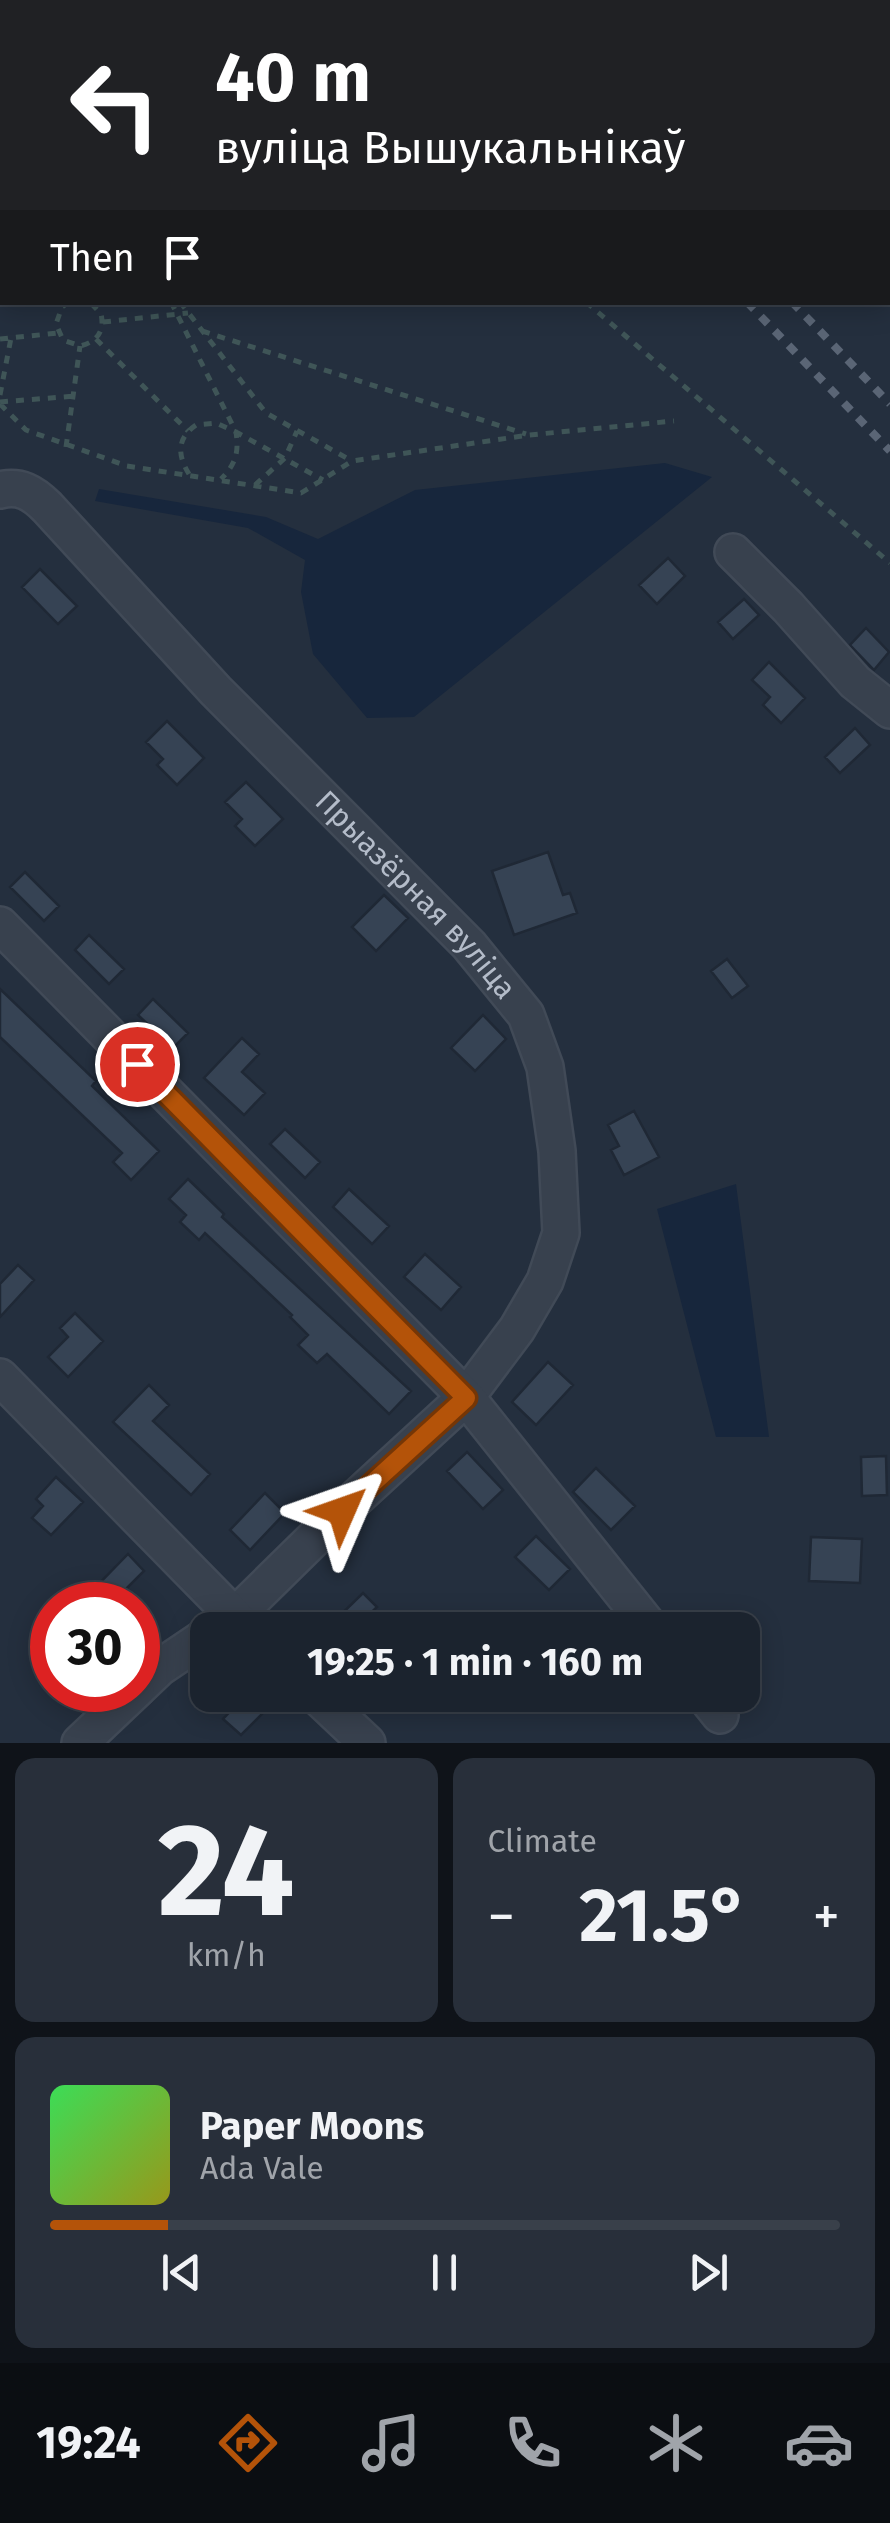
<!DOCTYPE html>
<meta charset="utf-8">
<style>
:root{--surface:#1b232e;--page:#282f3a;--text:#f1f3f6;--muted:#a0a4aa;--line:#39404a;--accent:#b45309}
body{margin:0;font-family:"Fira Sans",sans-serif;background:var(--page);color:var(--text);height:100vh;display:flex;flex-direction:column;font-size:38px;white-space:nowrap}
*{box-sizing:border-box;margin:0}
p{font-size:32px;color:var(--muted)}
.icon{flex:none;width:55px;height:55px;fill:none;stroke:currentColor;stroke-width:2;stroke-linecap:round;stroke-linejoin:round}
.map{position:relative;height:1743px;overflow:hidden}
.drawer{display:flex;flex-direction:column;gap:15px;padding:15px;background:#0f1319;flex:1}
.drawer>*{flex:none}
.top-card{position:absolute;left:0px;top:0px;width:890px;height:305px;box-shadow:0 5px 25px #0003,0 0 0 2px var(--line);background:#202124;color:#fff;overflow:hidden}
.speed{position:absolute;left:30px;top:1582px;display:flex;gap:20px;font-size:50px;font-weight:700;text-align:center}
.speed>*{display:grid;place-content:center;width:130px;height:130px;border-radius:50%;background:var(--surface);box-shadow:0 5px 25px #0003,0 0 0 2px var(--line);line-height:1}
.speed .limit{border:15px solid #d22;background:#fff;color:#111}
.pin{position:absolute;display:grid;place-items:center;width:85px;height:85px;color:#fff;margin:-42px;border:5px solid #fff;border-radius:50%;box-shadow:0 2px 10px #0007}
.me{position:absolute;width:110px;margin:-55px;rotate:47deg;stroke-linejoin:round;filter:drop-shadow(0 0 8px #0008)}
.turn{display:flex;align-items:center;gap:35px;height:210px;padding:0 50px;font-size:45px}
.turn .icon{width:130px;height:130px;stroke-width:2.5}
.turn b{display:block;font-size:70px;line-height:85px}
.then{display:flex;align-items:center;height:95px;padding:0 50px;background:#0003;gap:20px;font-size:38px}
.big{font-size:75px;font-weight:700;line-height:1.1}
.drawer .tile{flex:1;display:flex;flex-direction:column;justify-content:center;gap:15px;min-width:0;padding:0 35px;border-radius:20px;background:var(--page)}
.drawer .dial{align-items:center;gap:0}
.dial b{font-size:130px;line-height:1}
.song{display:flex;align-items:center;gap:30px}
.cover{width:120px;height:120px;border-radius:15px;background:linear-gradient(135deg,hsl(130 70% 55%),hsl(60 70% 35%))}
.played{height:10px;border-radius:5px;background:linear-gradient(90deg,var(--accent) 15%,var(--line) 15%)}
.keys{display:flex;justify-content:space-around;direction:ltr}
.heat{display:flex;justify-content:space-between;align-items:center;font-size:55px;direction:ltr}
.drawer .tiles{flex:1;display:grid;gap:15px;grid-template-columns:1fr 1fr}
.tile:last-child{grid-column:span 2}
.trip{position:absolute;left:190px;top:1612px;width:570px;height:100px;border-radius:20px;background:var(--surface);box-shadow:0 5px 25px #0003,0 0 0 2px var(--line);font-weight:700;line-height:100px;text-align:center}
.tab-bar{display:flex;height:160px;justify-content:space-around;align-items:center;background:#0b0e12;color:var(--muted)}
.tab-bar .icon{width:70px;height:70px}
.tab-bar .current{color:var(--accent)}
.tab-bar b{font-size:45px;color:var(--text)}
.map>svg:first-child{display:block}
.water{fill:#17263c}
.building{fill:#364354;stroke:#1f2835;stroke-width:2.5}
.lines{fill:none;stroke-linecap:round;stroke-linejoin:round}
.minor-casing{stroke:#414a57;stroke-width:40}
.path{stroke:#3f5557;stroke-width:5;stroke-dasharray:8 8;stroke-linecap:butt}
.minor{stroke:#38414e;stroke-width:35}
.rail{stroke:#5a6575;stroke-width:8;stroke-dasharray:10 10;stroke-linecap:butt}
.route-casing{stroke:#753606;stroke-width:25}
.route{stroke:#b45309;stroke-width:18}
.labels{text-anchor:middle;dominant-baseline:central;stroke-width:10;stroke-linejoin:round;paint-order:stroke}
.street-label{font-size:30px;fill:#b4bcc9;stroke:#1d2633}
</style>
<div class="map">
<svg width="890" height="1743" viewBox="0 0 890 1743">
<rect width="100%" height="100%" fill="#242f3e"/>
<path class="water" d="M665,463l47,14 -298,240 -47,1 -54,-64 -12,-62 4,-32 -57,-32 -153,-27 4,-12 167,28 52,22 97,-49z
M736,1184l33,253h-53l-59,-228z"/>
<path class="building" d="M668,558l17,18 -28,28 -18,-19z
M40,569l37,37 -19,18 -36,-37z
M744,599l15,16 -26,24 -15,-17z
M866,628l23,24 -15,18 -24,-25z
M769,662l36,36 -24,25 -18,-18 7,-8 -18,-17z
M167,721l37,37 -27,27 -20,-20 6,-6 -17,-17z
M855,728l15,17 -30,28 -15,-16z
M246,782l37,37 -28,27 -20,-20 7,-7 -17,-17z
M548,852l15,43 7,-2 7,20 -63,22 -22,-64z
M25,872l34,34 -15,15 -34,-34z
M384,895l24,23 -32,33 -24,-24z
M89,935l35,34 -15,15 -34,-34z
M727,959l21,27 -16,12 -21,-27z
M0,989l96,92 -4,5 67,65 -28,29 -18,-18 9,-9 -122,-116z
M153,999l35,34 -15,15 -35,-33z
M483,1015l23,24 -31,32 -24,-23z
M242,1038l17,16 -17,18 23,21 -21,22 -40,-37z
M634,1111l25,46 -35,18 -13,-25 8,-4 -11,-21z
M285,1129l35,33 -15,16 -35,-34z
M188,1179l36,35 -2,3 189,174 -22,23 -62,-60 -10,9 -19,-18 10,-10 -18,-18 2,-2 -87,-82 -6,7 -19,-18 6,-7 -17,-16z
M349,1189l40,37 -17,18 -39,-37z
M425,1254l36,33 -20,23 -37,-33z
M18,1265l16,15 -34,37v-33z
M75,1313l28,28 -35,36 -20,-20 20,-20 -8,-9z
M548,1362l25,23 -37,40 -24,-23z
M149,1385l20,20 -16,16 57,53 -19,21 -78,-73z
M467,1452l36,38 -20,19 -36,-38z
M886,1456l1,39 -25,1 -1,-39z
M596,1468l39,38 -24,24 -38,-38z
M56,1477l27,25 -32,33 -19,-17 11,-12 -7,-7z
M265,1493l20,20 -35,37 -20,-20z
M536,1536l34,33 -21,21 -34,-33z
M811,1537l51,2 -2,44 -51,-2z
M128,1554l16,17 -34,34h-6l-13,-13z
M363,1593l14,14 -24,23h-28z
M246,1695h9l13,13 -27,27 -18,-16z"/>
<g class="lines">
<defs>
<g id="minor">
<path id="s1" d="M0,490c20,-5 33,3 47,17l169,184 253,254 57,70 19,52 12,84 4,82 -16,48 -28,48 -51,68 -124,114 -108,106 -19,13"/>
<path d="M733,552l55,55 67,75 35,28"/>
<path d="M0,925l466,472 186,233"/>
<path d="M0,1377l248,253"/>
<path d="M138,1688l21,-20 49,-33"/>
<path d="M316,1695l51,48"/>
<path d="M704,1695l16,20"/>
<path d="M80,1743l56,-53"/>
</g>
</defs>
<use href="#minor" class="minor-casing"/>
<path class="path" d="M158,0l4,2
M0,96l2,3
M0,178l2,-2
M0,234l2,-1
M0,253l2,2
M69,302l-7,5 -6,17 7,16 17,6c17,-4 25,-15 21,-32l-11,-12
M171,302l65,130 87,48
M180,302l86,111 86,48
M586,302l304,261
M103,322l85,-9
M202,331l324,103
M0,339l58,-6
M96,339l92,92
M0,395l11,-57
M0,402l75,-6
M0,404l26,26 101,36 174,27 51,-32 177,-26 145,-14
M66,447l14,-101
M189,474c-12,-19 -12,-36 7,-49l20,-2 20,9c3,20 0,32 -15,47
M255,485l30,-27 12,-27"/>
<use href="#minor" class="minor"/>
<path class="rail" d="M455,0l2,2
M502,0l2,2
M747,302l143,149
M792,302l98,102"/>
</g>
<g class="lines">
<defs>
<path id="route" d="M137,1064l329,334 -124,113"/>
</defs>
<use href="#route" class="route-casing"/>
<use href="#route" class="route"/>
</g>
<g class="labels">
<g class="street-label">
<text stroke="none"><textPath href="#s1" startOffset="588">Прыазёрная вуліца</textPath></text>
</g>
</g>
</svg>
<div class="speed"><div class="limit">30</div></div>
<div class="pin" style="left:137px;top:1064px;background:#d93025"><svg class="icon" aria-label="arrive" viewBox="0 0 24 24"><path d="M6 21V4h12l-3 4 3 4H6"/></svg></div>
<svg class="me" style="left:342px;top:1511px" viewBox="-20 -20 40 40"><path d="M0-17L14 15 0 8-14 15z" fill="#b45309" stroke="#fff" stroke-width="4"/></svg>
<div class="trip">19:25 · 1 min · 160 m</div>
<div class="top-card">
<div class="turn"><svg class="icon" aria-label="left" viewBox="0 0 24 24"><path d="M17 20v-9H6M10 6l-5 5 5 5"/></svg><div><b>40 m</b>вуліца Вышукальнікаў</div></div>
<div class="then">Then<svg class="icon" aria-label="arrive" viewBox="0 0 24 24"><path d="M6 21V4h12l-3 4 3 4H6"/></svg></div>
</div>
</div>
<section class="drawer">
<div class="tiles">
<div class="tile dial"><b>24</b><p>km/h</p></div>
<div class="tile"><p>Climate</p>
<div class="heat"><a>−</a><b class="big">21.5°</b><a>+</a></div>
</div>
<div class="tile">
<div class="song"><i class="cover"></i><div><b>Paper Moons</b><p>Ada Vale</p></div></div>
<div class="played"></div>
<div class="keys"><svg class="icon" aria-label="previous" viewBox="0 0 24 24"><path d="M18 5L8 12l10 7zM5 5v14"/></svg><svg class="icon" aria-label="pause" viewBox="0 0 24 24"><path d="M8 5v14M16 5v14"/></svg><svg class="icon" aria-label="next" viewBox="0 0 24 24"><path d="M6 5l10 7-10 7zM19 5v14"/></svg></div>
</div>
</div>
</section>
<nav class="tab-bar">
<b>19:24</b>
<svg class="icon current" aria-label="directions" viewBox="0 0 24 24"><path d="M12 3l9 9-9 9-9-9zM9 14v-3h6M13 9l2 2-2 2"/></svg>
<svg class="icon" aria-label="music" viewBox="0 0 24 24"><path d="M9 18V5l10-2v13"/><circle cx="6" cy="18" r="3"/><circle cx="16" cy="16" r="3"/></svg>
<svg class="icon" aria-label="phone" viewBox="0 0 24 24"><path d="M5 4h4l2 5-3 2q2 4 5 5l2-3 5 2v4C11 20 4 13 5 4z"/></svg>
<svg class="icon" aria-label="climate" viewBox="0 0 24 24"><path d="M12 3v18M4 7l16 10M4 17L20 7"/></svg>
<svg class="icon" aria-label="car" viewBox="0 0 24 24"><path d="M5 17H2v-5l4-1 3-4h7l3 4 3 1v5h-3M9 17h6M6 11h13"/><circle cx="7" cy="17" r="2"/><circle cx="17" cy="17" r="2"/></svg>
</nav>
